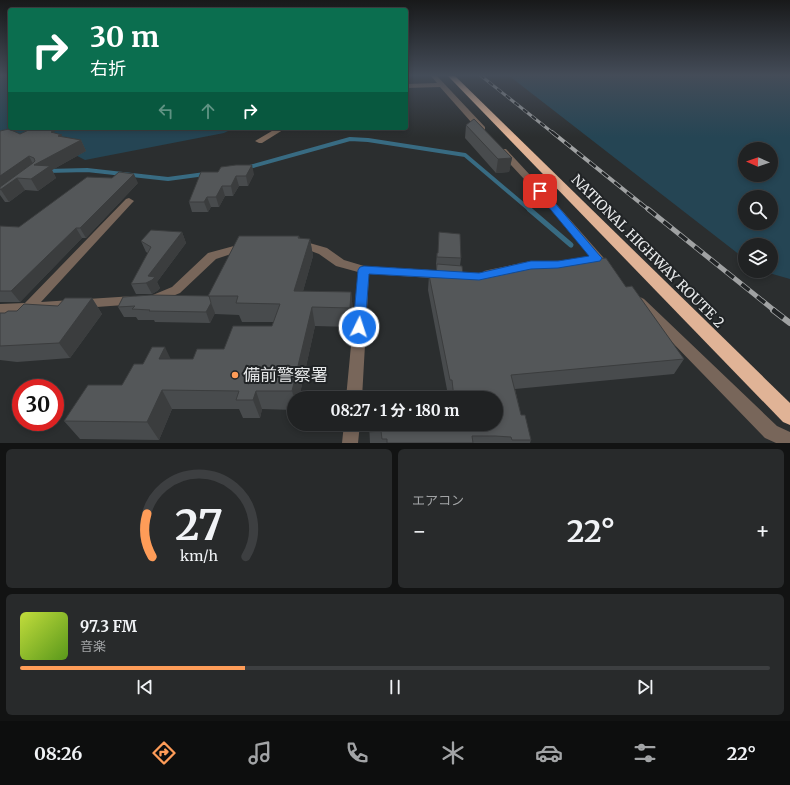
<!DOCTYPE html>
<html lang="ja">
<meta charset="utf-8">
<style>
:root{--surface:#202223;--page:#282a2b;--text:#f1f3f6;--muted:#a2a4a6;--line:#3d3f41;--accent:#fe9c58}
body{margin:0;font-family:Merriweather,"Noto Sans JP",serif;background:var(--page);color:var(--text);height:100vh;display:flex;flex-direction:column;font-size:15px;white-space:nowrap}
*{box-sizing:border-box;margin:0}
p{font-size:13px;color:var(--muted)}
.icon{flex:none;width:22px;height:22px;fill:none;stroke:currentColor;stroke-width:2;stroke-linecap:round;stroke-linejoin:round}
.map{position:relative;height:443px;overflow:hidden}
.drawer{display:flex;flex-direction:column;gap:6px;padding:6px;background:#121313;flex:1}
.drawer>*{flex:none}
.guide{position:absolute;left:8px;top:8px;width:400px;height:122px;border-radius:4px;box-shadow:0 2px 6px #0003,0 0 0 1px var(--line);background:#0b6e4f;color:#fff;overflow:hidden}
.needle{width:26px;rotate:272deg}
.controls{position:absolute;left:738px;top:142px;display:grid;gap:8px}
.controls a{display:grid;place-items:center;width:40px;height:40px;border-radius:50%;background:var(--surface);box-shadow:0 2px 6px #0003,0 0 0 1px var(--line);font-size:20px}
.speed{position:absolute;left:12px;top:379px;display:flex;gap:8px;font-size:20px;font-weight:700;text-align:center}
.speed>*{display:grid;place-content:center;width:52px;height:52px;border-radius:50%;background:var(--surface);box-shadow:0 2px 6px #0003,0 0 0 1px var(--line);line-height:1}
.speed .limit{border:6px solid #d22;background:#fff;color:#111}
.pin{position:absolute;display:grid;place-items:center;width:34px;height:34px;color:#fff;margin:-17px;border-radius:8px;box-shadow:0 2px 6px #0006}
.me{position:absolute;width:44px;margin:-22px;rotate:4deg;stroke-linejoin:round;filter:drop-shadow(0 0 3px #0008)}
.turn{display:flex;align-items:center;gap:14px;height:84px;padding:0 16px;font-size:18px}
.turn .icon{width:52px;height:52px;stroke-width:2.5}
.turn b{display:block;font-size:28px;line-height:34px}
.lanes{display:flex;align-items:center;height:38px;padding:0 16px;background:#0003;justify-content:center;gap:20px;direction:ltr}
.lanes .off{opacity:.35}
.big{font-size:30px;font-weight:700;line-height:1.1}
.drawer .tile{flex:1;display:flex;flex-direction:column;justify-content:center;gap:6px;min-width:0;padding:0 14px;border-radius:6px;background:var(--page)}
.drawer .dial{align-items:center;gap:0}
.dial svg{height:104px;overflow:visible;fill:none;stroke:var(--line);stroke-width:7;stroke-linecap:round;text-anchor:middle}
.dial text{fill:var(--text);stroke:none}
.song{display:flex;align-items:center;gap:12px}
.cover{width:48px;height:48px;border-radius:6px;background:linear-gradient(135deg,hsl(70 70% 55%),hsl(90 70% 35%))}
.played{height:4px;border-radius:2px;background:linear-gradient(90deg,var(--accent) 30%,var(--line) 30%)}
.keys{display:flex;justify-content:space-around;direction:ltr}
.heat{display:flex;justify-content:space-between;align-items:center;font-size:22px;direction:ltr}
.drawer .tiles{flex:1;display:grid;gap:6px;grid-template-columns:1fr 1fr}
.tile:last-child{grid-column:span 2}
.trip{position:absolute;left:287px;top:391px;width:216px;height:40px;border-radius:20px;background:var(--surface);box-shadow:0 2px 6px #0003,0 0 0 1px var(--line);font-weight:700;line-height:40px;text-align:center}
.tabs{display:flex;height:64px;justify-content:space-around;align-items:center;background:#0d0e0e;color:var(--muted)}
.tabs .icon{width:28px;height:28px}
.tabs .current{color:var(--accent)}
.tabs b{font-size:18px;color:var(--text)}
.map>svg:first-child{display:block}
.green{fill:#254554;fill-rule:evenodd}
.lines{fill:none;stroke-linecap:round;stroke-linejoin:round}
.stream-far1{stroke:#386b82;stroke-width:4}
.stream{stroke:#386b82;stroke-width:5}
.street{fill:#78665a;fill-rule:evenodd}
.highway{fill:#e0b396;fill-rule:evenodd}
.rail-far3-casing{stroke:#a0a2a3;stroke-width:3}
.rail-far2-casing{stroke:#a0a2a3;stroke-width:4}
.rail-far1-casing{stroke:#a0a2a3;stroke-width:5}
.rail-casing{stroke:#a0a2a3;stroke-width:6}
.rail-far3{stroke:#212426;stroke-width:2;stroke-dasharray:5.5;stroke-linecap:butt}
.rail-far2{stroke:#212426;stroke-width:2.5;stroke-dasharray:8;stroke-linecap:butt}
.rail-far1{stroke:#212426;stroke-width:3.5;stroke-dasharray:10;stroke-linecap:butt}
.rail{stroke:#212426;stroke-width:4.5;stroke-dasharray:13;stroke-linecap:butt}
.wall{fill:#484b4d}
.shaded-wall{fill:#3b3d3e}
.building{fill:#545759;stroke:#3b3d3e}
.route{fill:#1a73e8;stroke:#114b97}
.poi-dot{fill:#fe9c58;stroke:#212426;stroke-width:1.5}
.labels{text-anchor:middle;dominant-baseline:central;stroke-width:4;stroke-linejoin:round;paint-order:stroke}
.street-label{font-size:14px;fill:#e7e9ea;stroke:#212426}
.near-poi-label{font-size:17px;fill:#e7e9ea;stroke:#212426;text-anchor:start}
</style>
<div class="map">
<svg width="790" height="443" viewBox="0 0 790 443">
<rect width="100%" height="100%" fill="#2b2e2f"/>
<path class="green" d="M0,75h10v53h224l-10,5 -139,27 -31,-16 -54,-5z
M508,75h282v204l-28,-8h9v-26h-26v14zM745,149h26v26h-26zM745,197h26v26h-26z"/>
<g class="lines">
<path class="stream-far1" d="M246,168l104,-29 18,1 97,15 65,55
M47,171l40,-1 81,9 37,-5"/>
<path class="stream" d="M529,209l42,36"/>
<path class="street" d="M430,75h6l49,52v4h-6l-39,-44 -34,1v-4l31,-1z
M277,128h9l-24,15h-3l-4,-2z
M500,149h6l37,40 67,76 2,3 -2,3h-8l-65,-78 -37,-40z
M129,198l5,3 -2,2 -91,99 93,-6 4,2 2,3 -2,3 -138,10v-10l25,-1 101,-104z
M299,240l28,8 17,12 20,6 84,5 4,1 2,3 -2,3 -4,1 -79,-5 -7,124h-16l12,-126 -22,-6 -17,-12 -24,-9 -1,-2z
M245,243l4,1 1,2 -1,2 -33,11 -36,34 -24,10 -4,2 -4,-2 -2,-3 2,-3 24,-10 36,-34z
M531,261l4,1 2,3 -2,3 -47,10 -4,-1 -2,-3 2,-3 4,-1z
M640,297l4,2 133,127 13,6v11h-14l-11,-5 -129,-133 -2,-3 2,-3z
M344,424h16l-2,19h-16z"/>
<path class="highway" d="M447,75h7l336,328v22l-7,-3z"/>
<defs>
<path id="rail-far3" d="M480,75l73,58"/>
<path id="rail-far2" d="M552,132l97,78"/>
<path id="rail-far1" d="M648,209l127,102"/>
<path id="rail" d="M773,310l17,13"/>
</defs>
<use href="#rail-far3" class="rail-far3-casing"/>
<use href="#rail-far2" class="rail-far2-casing"/>
<use href="#rail-far1" class="rail-far1-casing"/>
<use href="#rail" class="rail-casing"/>
<use href="#rail-far3" class="rail-far3"/>
<use href="#rail-far2" class="rail-far2"/>
<use href="#rail-far1" class="rail-far1"/>
<use href="#rail" class="rail"/>
</g>
<path class="wall" d="M466,125l46,33 -3,14 -13,1 -31,-35z
M0,131l20,3 36,-1 7,4 18,3 5,11 -34,19 4,8 -18,13 -13,-1 -16,12h-4l-5,-7z
M201,172l53,2 -6,12h-9l-6,10h-8l-6,11h-8l-3,5h-16l-3,-10z
M138,183l-52,55h-4l-62,64h-20v-76l19,1z
M182,232l4,11 -29,39 3,6 -3,3 -5,3h-16l-5,-10 17,-31 -2,-1 -5,-11z
M439,232l22,26 -1,8 3,8 54,-3 2,-8 107,24 58,72 -10,15 -159,15 6,26 10,25 -1,3h-160l-1,-19h127v-26h-46v-3h-2l-20,-105 1,-15h7v-11l1,-11h1z
M299,236l1,3h10l3,17 -10,35 48,1 2,19 -2,16 -36,-1 -16,72h-5v12l-32,-1 -2,9h-17l-4,-9h-67l-13,31 -79,-1 -16,-18 58,-36 21,-21 28,-5h22l31,-10 48,-23 2,-4h-32l-3,-7 -24,-1v-1l-5,10 -55,-1 -1,-2h-16l-2,-3h-12l-6,-10 91,-11z
M92,298l10,16 -32,44 -53,4 -17,-2v-47h5l53,-7z"/>
<path class="shaded-wall" d="M81,140l5,11 -34,19 4,8 -18,13 -7,-12 3,-14z
M29,156l6,12 -18,10 8,12 -16,12 -8,-12h-1v-14z
M512,158l-3,14 -13,1 2,-14z
M252,165l2,9 -6,12 -2,-10z
M134,174l4,9 -52,55 -6,-10z
M236,176l3,10 -6,10 -2,-10z
M222,186l3,10 -6,11 -3,-10z
M207,197l4,10 -3,5 -4,-10z
M76,228l6,10 -62,64 -9,-11z
M182,232l4,11 -29,39 3,6 -3,3 -5,3 -6,-11 2,-7z
M310,239l3,17 -15,53 -4,-18z
M351,292l2,19 -2,16 -1,-19z
M92,298l10,16 -32,44 -11,-15z
M211,303l4,10 -5,10 -4,-11z
M312,307l3,19 -16,72h-5l-2,-7z
M165,347l9,19 -15,-7z
M162,390l10,19 -13,31 -12,-18z
M256,391l6,18 -2,9 -7,-18z"/>
<path class="building" d="M474,119l38,39 -14,1 -32,-34z
M33,128h9l13,3 -4,1 11,3 -4,1 23,4 -47,25 16,1 -19,13 -14,-1 -17,12v-3l33,-24 2,-2 -1,-3 -5,-2 -29,20v-45l9,-2 11,5z
M236,165h16l-6,11h-10l-5,10h-9l-6,11h-9l-3,5h-15l12,-30h17l3,-5z
M119,172l15,2 -54,54h-4l-65,63h-11v-65l19,1 68,-50 25,1z
M151,230l31,2 -34,44 7,1 -3,3 -6,3 -15,1 20,-37 -10,-6z
M439,232l21,2 1,24 -24,-1v-4h1z
M239,236h60l-1,2 12,1 -16,52 57,1 -1,16 -38,-1 -20,84h-36l-3,9h-17l3,-9 -77,-1 -15,32 -83,-1 24,-36h34l12,-21h9l9,-17h13l-6,12h34l4,-10h27l9,-23h39l8,-22 -44,-1 2,-7h-30z
M606,258l20,29 6,-1 52,73 -173,16 10,40h4l6,25h-19l-1,-3 -16,-1h-23l1,7h-86v-4h-5l-1,-8 -12,1v-8h127v-26h-42l-2,-18h-2l-21,-105h7l1,-11 25,2 1,8 59,-4 -3,-7z
M151,295l58,1 2,7 -5,9 -57,-1 1,-1 -18,-1 3,-3 -17,1 5,-10z
M65,298h27l-33,45 -59,3v-33h5l3,-2h9l7,-7 34,2z"/>
<linearGradient id="sky" x2="0" y2="1"><stop stop-color="#18191a"/><stop offset="0.55" stop-color="#444c58"/><stop offset="1" stop-color="#444c58" stop-opacity="0"/></linearGradient>
<rect width="790" height="137" fill="url(#sky)"/>
<path class="route" d="M537,189h6l57,67 2,2 -2,3 -42,7 -27,1 -52,11 -110,-6 -4,53 -2,3 -4,1 -4,-1 -2,-3 5,-57 2,-3 4,-1 115,7 52,-12h27l31,-5 -52,-63 -1,-2z"/>
<circle class="poi-dot" cx="235" cy="375" r="4"/>
<g class="labels">
<g class="street-label">
<text transform="translate(648 251) rotate(45)">NATIONAL HIGHWAY ROUTE 2</text>
</g>
<g class="near-poi-label">
<text x="243" y="375">備前警察署</text>
</g>
</g>
</svg>
<div class="controls">
<a><svg class="needle" viewBox="-14 -14 28 28"><path d="M0-13l5 13h-10z" fill="#e53935"/><path d="M0 13l5-13h-10z" fill="#a2a4a6"/></svg></a>
<a><svg class="icon" aria-label="search" viewBox="0 0 24 24"><circle cx="10" cy="10" r="6"/><path d="M15 15l6 6"/></svg></a>
<a><svg class="icon" aria-label="layers" viewBox="0 0 24 24"><path d="M12 4l9 5-9 5-9-5zM3 14l9 5 9-5"/></svg></a>
</div>
<div class="speed"><div class="limit">30</div></div>
<div class="pin" style="left:540px;top:191px;background:#d93025"><svg class="icon" aria-label="arrive" viewBox="0 0 24 24"><path d="M6 21V4h12l-3 4 3 4H6"/></svg></div>
<svg class="me" style="left:359px;top:327px" viewBox="-20 -20 40 40"><circle r="17" fill="#1a73e8" stroke="#fff" stroke-width="3"/><path d="M0-11L8 9 0 5-8 9z" fill="#fff"/></svg>
<div class="trip">08:27 · 1 分 · 180 m</div>
<div class="guide">
<div class="turn"><svg class="icon" aria-label="right" viewBox="0 0 24 24"><path d="M7 20v-9h11M14 6l5 5-5 5"/></svg><div><b>30 m</b>右折</div></div>
<div class="lanes"><svg class="icon off" aria-label="left" viewBox="0 0 24 24"><path d="M17 20v-9H6M10 6l-5 5 5 5"/></svg><svg class="icon off" aria-label="ahead" viewBox="0 0 24 24"><path d="M12 20V5M6 11l6-6 6 6"/></svg><svg class="icon" aria-label="right" viewBox="0 0 24 24"><path d="M7 20v-9h11M14 6l5 5-5 5"/></svg></div>
</div>
</div>
<section class="drawer">
<div class="tiles">
<div class="tile dial"><svg viewBox="0 0 100 80">
<path d="M14 69A42 42 0 1 1 86 69"/>
<path d="M14 69A42 42 0 0 1 10 36" stroke="#fe9c58"/>
<text x="50" y="56" font-size="32" font-weight="700">27</text>
<text x="50" y="72" font-size="11">km/h</text>
</svg></div>
<div class="tile"><p>エアコン</p>
<div class="heat"><a>−</a><b class="big">22°</b><a>+</a></div>
</div>
<div class="tile">
<div class="song"><i class="cover"></i><div><b>97.3 FM</b><p>音楽</p></div></div>
<div class="played"></div>
<div class="keys"><svg class="icon" aria-label="previous" viewBox="0 0 24 24"><path d="M18 5L8 12l10 7zM5 5v14"/></svg><svg class="icon" aria-label="pause" viewBox="0 0 24 24"><path d="M8 5v14M16 5v14"/></svg><svg class="icon" aria-label="next" viewBox="0 0 24 24"><path d="M6 5l10 7-10 7zM19 5v14"/></svg></div>
</div>
</div>
</section>
<nav class="tabs">
<b>08:26</b>
<svg class="icon current" aria-label="directions" viewBox="0 0 24 24"><path d="M12 3l9 9-9 9-9-9zM9 14v-3h6M13 9l2 2-2 2"/></svg>
<svg class="icon" aria-label="music" viewBox="0 0 24 24"><path d="M9 18V5l10-2v13"/><circle cx="6" cy="18" r="3"/><circle cx="16" cy="16" r="3"/></svg>
<svg class="icon" aria-label="phone" viewBox="0 0 24 24"><path d="M5 4h4l2 5-3 2q2 4 5 5l2-3 5 2v4C11 20 4 13 5 4z"/></svg>
<svg class="icon" aria-label="climate" viewBox="0 0 24 24"><path d="M12 3v18M4 7l16 10M4 17L20 7"/></svg>
<svg class="icon" aria-label="car" viewBox="0 0 24 24"><path d="M5 17H2v-5l4-1 3-4h7l3 4 3 1v5h-3M9 17h6M6 11h13"/><circle cx="7" cy="17" r="2"/><circle cx="17" cy="17" r="2"/></svg>
<svg class="icon" aria-label="filters" viewBox="0 0 24 24"><path d="M4 7h16M4 17h16"/><circle cx="9" cy="7" r="2"/><circle cx="15" cy="17" r="2"/></svg>
<b>22°</b>
</nav>
